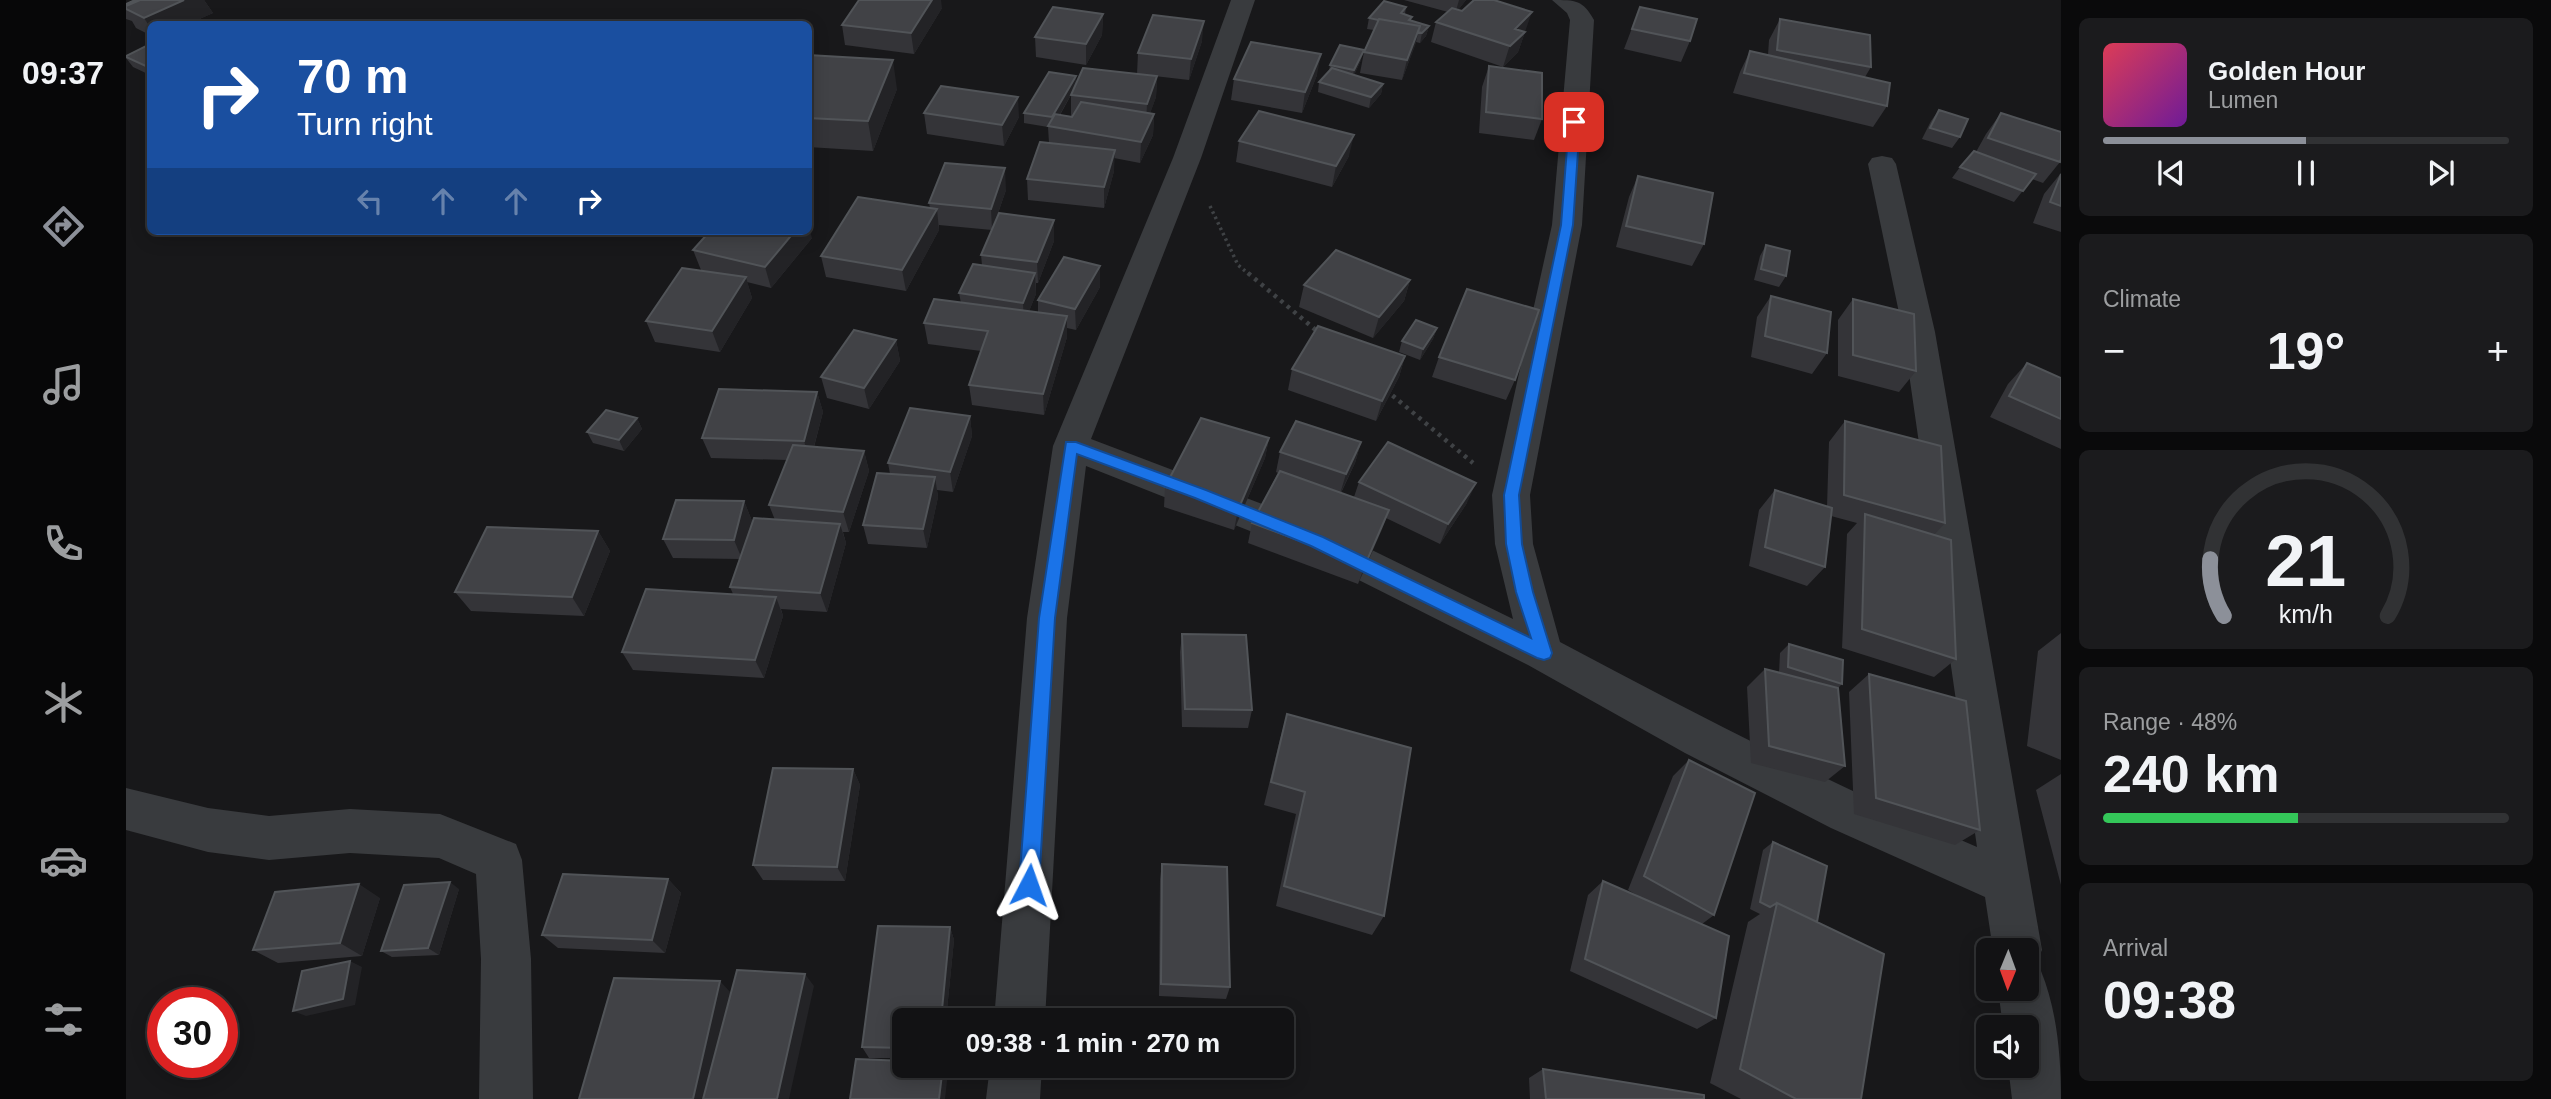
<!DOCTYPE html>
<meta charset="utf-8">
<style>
:root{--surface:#121214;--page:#1b1b1d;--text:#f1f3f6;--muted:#9c9ea0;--line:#313234;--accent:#8c9099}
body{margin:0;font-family:Arial,sans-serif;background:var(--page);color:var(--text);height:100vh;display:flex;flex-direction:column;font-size:26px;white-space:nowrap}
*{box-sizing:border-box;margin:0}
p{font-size:23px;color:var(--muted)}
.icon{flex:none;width:38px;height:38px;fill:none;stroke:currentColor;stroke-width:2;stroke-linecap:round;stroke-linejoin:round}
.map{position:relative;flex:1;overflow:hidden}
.side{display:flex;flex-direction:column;gap:18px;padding:18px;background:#0a0a0b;width:490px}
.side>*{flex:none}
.banner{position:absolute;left:21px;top:21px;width:665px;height:214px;border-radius:10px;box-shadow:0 4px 18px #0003,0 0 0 2px var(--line);background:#1a4fa0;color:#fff;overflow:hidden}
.needle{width:46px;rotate:181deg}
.controls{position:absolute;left:1850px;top:938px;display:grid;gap:14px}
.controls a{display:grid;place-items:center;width:63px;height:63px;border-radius:10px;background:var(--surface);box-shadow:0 4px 18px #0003,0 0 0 2px var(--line);font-size:35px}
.speed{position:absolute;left:21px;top:987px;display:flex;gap:14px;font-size:35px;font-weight:700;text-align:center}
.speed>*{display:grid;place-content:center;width:91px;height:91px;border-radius:50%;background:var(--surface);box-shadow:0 4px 18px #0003,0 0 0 2px var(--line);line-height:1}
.speed .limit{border:10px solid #d22;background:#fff;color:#111}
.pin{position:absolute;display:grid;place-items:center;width:60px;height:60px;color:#fff;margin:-30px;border-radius:14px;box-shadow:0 4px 10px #0006}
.me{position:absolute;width:77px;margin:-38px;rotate:4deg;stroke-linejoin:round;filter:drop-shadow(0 0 5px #0008)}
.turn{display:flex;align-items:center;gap:24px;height:147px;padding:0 35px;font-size:32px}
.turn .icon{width:91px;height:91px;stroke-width:2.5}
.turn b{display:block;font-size:49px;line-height:60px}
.lanes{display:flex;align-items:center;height:66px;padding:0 35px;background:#0003;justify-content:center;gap:35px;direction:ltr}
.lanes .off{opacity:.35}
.big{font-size:52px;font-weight:700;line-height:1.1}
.side .tile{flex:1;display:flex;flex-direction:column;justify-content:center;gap:10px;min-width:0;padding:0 24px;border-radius:10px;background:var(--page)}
.side .dial{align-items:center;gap:0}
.dial svg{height:182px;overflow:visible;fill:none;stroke:var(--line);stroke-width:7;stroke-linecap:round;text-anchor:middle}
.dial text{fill:var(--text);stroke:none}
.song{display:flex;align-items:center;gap:21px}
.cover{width:84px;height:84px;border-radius:10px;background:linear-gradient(135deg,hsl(350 70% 55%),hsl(280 70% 35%))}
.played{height:7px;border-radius:4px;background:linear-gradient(90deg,var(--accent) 50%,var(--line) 50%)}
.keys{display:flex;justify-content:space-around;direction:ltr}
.heat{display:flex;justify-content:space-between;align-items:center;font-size:38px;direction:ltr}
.charge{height:10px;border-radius:5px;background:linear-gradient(90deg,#34c759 48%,var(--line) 0)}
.trip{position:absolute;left:766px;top:1008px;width:402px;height:70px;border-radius:10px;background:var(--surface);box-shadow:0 4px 18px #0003,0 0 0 2px var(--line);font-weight:700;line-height:70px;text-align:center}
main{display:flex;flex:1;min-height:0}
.tab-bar{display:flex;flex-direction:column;width:126px;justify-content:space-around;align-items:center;background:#070708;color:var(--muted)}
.tab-bar .icon{width:49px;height:49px}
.tab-bar .on{color:var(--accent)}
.tab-bar b{font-size:32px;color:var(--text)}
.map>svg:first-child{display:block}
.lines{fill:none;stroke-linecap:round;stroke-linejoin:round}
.path-far1{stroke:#3f4245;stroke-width:3.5;stroke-dasharray:2.5 3.5;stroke-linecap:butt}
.path{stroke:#3f4245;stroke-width:4.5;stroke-dasharray:3.5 5;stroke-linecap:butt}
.minor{fill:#393b3e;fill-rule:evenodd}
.wall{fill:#343438;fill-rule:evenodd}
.shaded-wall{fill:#232326}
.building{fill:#414246;stroke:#515458;stroke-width:2}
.route{fill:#1a73e8;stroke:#114b97;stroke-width:2}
</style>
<main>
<nav class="tab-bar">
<b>09:37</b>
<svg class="icon on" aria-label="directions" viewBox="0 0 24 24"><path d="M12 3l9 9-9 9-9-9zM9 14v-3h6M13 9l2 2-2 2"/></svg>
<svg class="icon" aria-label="music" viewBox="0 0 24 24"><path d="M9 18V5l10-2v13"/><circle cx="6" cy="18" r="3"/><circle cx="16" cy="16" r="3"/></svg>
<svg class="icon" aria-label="phone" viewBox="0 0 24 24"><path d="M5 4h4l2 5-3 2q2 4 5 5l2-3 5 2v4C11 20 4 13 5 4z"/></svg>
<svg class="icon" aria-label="climate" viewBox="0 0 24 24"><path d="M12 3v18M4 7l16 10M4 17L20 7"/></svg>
<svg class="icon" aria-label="car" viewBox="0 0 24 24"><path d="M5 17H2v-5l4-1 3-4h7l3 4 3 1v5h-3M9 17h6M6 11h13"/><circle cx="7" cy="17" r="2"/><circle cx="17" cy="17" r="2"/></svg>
<svg class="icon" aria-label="filters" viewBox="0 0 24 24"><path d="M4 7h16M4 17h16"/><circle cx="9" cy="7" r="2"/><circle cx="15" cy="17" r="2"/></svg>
</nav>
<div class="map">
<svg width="1935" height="1099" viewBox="0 0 1935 1099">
<rect width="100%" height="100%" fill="#18181a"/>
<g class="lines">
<path class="path-far1" d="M1084,206l28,59 12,10"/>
<path class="path" d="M1122,273l70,59
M1260,390l87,73"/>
<path class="minor" d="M1105,0h24l-54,158 -110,281 240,91 182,89 -18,-75 -3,-49 60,-270 18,-205 -3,-7 -15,-13c24,0 31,0 42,20l-12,205 -52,270 3,49 27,98c137,73 274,144 417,205l-74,-515 -35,-168 4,-6 10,-2 10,2 4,6 39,168 107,618 -9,18 8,3c16,39 20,86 20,128h-49l-4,-33h18v-39h-23l-5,-38h28v-39h-33l-8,-53 -154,-69 -146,-75 -157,-88 -225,-113 -217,-86 -19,152 -22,402h-51l33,-402 26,-172 120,-288z
M0,788l82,20 61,8 81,-7 90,5 76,30 6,16 9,99 2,140h-54l2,-140 -5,-85 -37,-16 -89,-5 -81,7 -61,-8 -82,-22z
M864,1066h52l-2,33h-54z"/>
</g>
<path class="wall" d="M9,0h69l9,13 -25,11h-38v11l-14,-7 -4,-7 -6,-2v-15z
M1278,0h62l-8,10 67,22 -7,20 -15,15 -72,-25 5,-20 12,-10z
M1280,7l-1,7 6,7 18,5 -3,10 -6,7 -4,-1 -14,38 -42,-7 4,-21 10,-22 -7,-1 2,-11z
M1514,7l50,34 -9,21 -57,-13z
M816,8l-28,46 -69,-9 -3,-20z
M977,14l-1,21 -16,30 -50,-8 -1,-20z
M1654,19l91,48 -6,10 22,29 -14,21 -140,-34 7,-21 10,-21 18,4 1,-15z
M1076,41l-13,39 -52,-6 1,-21z
M24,44v31l-17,-8 -7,-9v-2z
M682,55l89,34 -24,62 -65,-4z
M1235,60l-7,15 29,9 -2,10 -12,14 -51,-16 1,-10 10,-11 1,-6z
M1363,66l53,53 -8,21 -55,-7 3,-46z
M1191,75l-15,38 -71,-13 3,-21z
M950,76v7l81,-7 -1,21 -6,16 4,1 -1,21 -13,28 -26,-5v13l-10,37 -76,-8 -1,-21 22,-36 -1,-16 -24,-4v-10zM945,95v21l-11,-1z
M1813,110l21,27 -8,11 -30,-9 9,-18z
M798,113l95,4 -15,29 -77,-12z
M1875,113l59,49 -17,21 -11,-4 -18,23 -62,-24 8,-11 16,-15 10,-18z
M1113,141l110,15 -17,31 -96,-25z
M1935,173v59l-28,-9 11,-29z
M1512,176l66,68 -12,22 -76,-19 13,-50z
M880,190l-12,35 60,-5v21l-16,42h-2v11l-7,17 9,1v-12l62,-34v21l-24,43 -9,-2v9l-23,78 -72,-10 -3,-20 12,-34 -53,-7 -4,-21 37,-20 -2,-10 23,-28 -1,-10 11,-25 -53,-5v5l-33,61 -80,-14 -5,-21 109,-48 -1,-5z
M686,238l-41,50 -24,-6 5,16 -32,54 -65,-10 -9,-21 55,-51 -8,-20z
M1640,245l20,31 -7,11 -25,-7 6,-24z
M1284,280l-6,21 -31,37 -74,-31 5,-22z
M1645,296l56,57 -15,21 -61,-17 6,-40z
M1727,299l63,72 -17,21 -61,-16v-56z
M1311,328l-4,11 -13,21 -21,-8 3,-11z
M770,340l4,21 -31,48 -42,-11 -6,-21z
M1279,356l-6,21 -23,44 -88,-31 4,-21z
M1313,357l76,23 -9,20 -74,-23z
M1901,363l34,15v71l-71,-32 18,-33z
M691,392l6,20 -9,35 50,4 5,20 -20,61h-6l3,11 -19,69 -46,-3 2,7 -19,62 -131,-8 -11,-18 111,-58 -3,-7 10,-28 -67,-1 -10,-19 81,-38 8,20 -2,10 25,-11 -6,-15 18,-45 -76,-2 -9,-20z
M844,416l2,20 -19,56 -16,-2 1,7 -11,51 -59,-4 -5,-19 27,-51 -2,-11z
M511,418l5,11 -18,22 -31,-8 -6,-11z
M1719,421l100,102 -11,12 22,124 -22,18 -92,-29 5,-114 10,-11 -26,-7 -6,51 -18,19 -58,-20 10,-56 16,-20 52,17 2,-65z
M1143,438l-4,20 -31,72 -70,-23 1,-20z
M1235,442l-6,21 -14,30 13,4 5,-15 108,21 -27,41 -54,-26 -28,66 -110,-41 4,-20 26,-50 -2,-1 4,-20z
M472,531l12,20 -26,65 -113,-5 -16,-19z
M1935,633v127l-34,-14 11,-95z
M1056,634l70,76 -4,18 -66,-1 -2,-75z
M1663,644l53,40 -4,4 7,78 -20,16 -74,-19 -4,-76 18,-18 14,4 1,-20z
M1743,674l111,156 -25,15 -101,-31 -5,-122z
M1161,714l97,202 -12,19 -96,-29 20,-92 -32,-9 16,-66z
M1563,760l25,155 -12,9 14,94 -19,11 -127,-58 18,-76 15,-14 39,17 -14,-8 45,-114z
M727,769l7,16 -15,96 -82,-1 -10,-15z
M1935,774v111l-25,-95z
M1647,842l44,80 44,177h-120l-31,-16 38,-161 12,-8 -10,-5 13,-59z
M1036,864l68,123 -4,12 -67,-3 1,-117z
M542,879l13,14 -16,60 -107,-5 -16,-13z
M333,889l-20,66 -47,2 -11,-6z
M254,898l-18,58 -84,7 -25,-13z
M824,927l4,13 -8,80h-41v38h-36l-7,-11z
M1417,1069l161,30h-174l-1,-21z"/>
<path class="shaded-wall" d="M58,0h20l9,13 -25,11h-38v3l-6,-9z
M806,0h9l1,8 -28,46 -3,-21z
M1333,0h7l-11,14z
M1406,12l-14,40 -15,15 12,-38z
M977,14l-1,21 -16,30v-21z
M1078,21l-2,20 -13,39 2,-21z
M1294,26l-5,20 -13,34 5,-20z
M1303,26l-3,10 -6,7 2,-10z
M1238,50l-3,10 -9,20 2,-10z
M1195,54l-4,21 -15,38 3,-21z
M767,60l4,29 -24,62 -5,-30z
M950,76v10l-24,42v-11z
M1031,76l-1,21 -10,28 1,-21z
M1257,84l-2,10 -12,14 2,-11z
M892,97l1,20 -15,29 -2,-21z
M1028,114l-1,21 -13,28 1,-21z
M1228,135l-5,21 -17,31 4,-21z
M989,150l-1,21 -10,37v-21z
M879,168l1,22 -14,40 -1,-21z
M811,209l2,21 -33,61 -4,-21z
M928,220v21l-16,42 -1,-21z
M682,225l4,13 -41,50 -6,-21 30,-36h13z
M974,266v21l-24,43 -1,-21z
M909,273l1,21 -12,30 -1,-21z
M620,277l6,21 -32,54 -8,-21z
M1284,280l-6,21 -31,37 6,-21z
M941,316v21l-23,78 -1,-21z
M1311,328l-4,11 -13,21 3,-11z
M770,340l4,21 -31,48 -5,-21z
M1279,356l-6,21 -23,44 6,-20z
M691,392l6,20 -13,49 -6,-20z
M844,416l2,20 -19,56 -3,-20z
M511,418l5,11 -18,22 -5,-11z
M1143,438l-4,20 -31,72 4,-20z
M1235,442l-6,21 -15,31 6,-20z
M738,451l5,20 -20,61 -6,-20z
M809,477l3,20 -11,51 -4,-19z
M1350,483l-9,20 -27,41 8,-20z
M618,501l8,20 -10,38 -8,-19z
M1263,510l-7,20 -24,54 7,-19z
M714,524l6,19 -19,69 -7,-19z
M472,531l12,20 -26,65 -12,-19z
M650,597l7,19 -19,62 -9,-18z
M727,769l7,16 -15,96 -8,-14z
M542,879l13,14 -16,60 -13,-13z
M324,882l9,7 -20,66 -11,-7z
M233,884l21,14 -18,58 -22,-13z
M824,927l4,13 -8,80h-5z
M224,961l12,6 -7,38 -49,11 -13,-5z
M679,974l9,12 -25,113h-12z
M594,981l11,12 -23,106h-15z
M817,1066h2l3,6 -3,27h-6z"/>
<path class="building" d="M9,0h5l-14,6v-2z
M14,0h44l-40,18 -18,-9v-3z
M733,0h73l-21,33 -69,-8z
M1348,0h20l38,12 -17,17 10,3 -15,14 -74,-24 16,-14 10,3z
M1258,1l22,6 -5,6 11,4 -3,3 20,6 -7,7 -4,-1 2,-6 -41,-7 -1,1 -9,-2z
M927,7l50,7 -17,30 -51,-7z
M1514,7l57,12 -7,22 -58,-12z
M1027,15l51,6 -13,38 -53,-6z
M1253,19l41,7 -13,34 -43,-8z
M1654,19l90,16 1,32 -94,-17z
M1125,42l70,12 -16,38 -71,-13z
M24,44v21l-2,2 -22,-10v-1z
M1214,45l24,5 -10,20 -24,-5z
M1624,51l140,32 -3,23 -143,-33z
M682,55l85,5 -25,61 -60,-3z
M1363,66l53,7v46l-56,-7z
M957,68l74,8 -10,28 -76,-9z
M1206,68l51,16 -12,13 -52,-15z
M923,72l27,4 -24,41 -28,-4z
M815,86l77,11 -16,28 -78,-12z
M955,102l73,12 -13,28 -93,-16 7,-12 17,3z
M1813,110l29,9 -8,18 -30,-9z
M1133,111l95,24 -18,31 -97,-25z
M1875,113l60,19v27l-1,3 -72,-24z
M914,142l75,8 -11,37 -77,-8z
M1848,151l62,23 -13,17 -63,-24z
M819,163l60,5 -14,41 -62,-6z
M1935,174v32l-11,-4z
M1512,176l75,17 -9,51 -78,-18z
M732,197l79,12 -35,61 -81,-14z
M873,213l55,7 -17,42 -56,-7z
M584,231h85l-30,36 -72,-17z
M1640,245l24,6 -4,25 -25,-7z
M1210,250l74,30 -31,37 -75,-32z
M938,257l36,9 -25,43 -37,-9z
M847,264l62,9 -12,30 -64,-10z
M556,268l64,9 -34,54 -66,-10z
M1341,289l72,21 -24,70 -76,-23z
M1645,296l60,16 -4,41 -62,-17z
M808,299l133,17 -24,78 -74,-9 19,-54 -64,-8z
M1727,299l61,15 2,57 -63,-16z
M1290,320l21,8 -14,21 -21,-8z
M1192,326l87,30 -23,45 -90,-32z
M728,330l42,10 -32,48 -43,-11z
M1901,363l34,15v41l-52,-23z
M593,389l98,3 -13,49 -102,-3z
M784,408l60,8 -20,56 -62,-9z
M480,410l31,8 -18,22 -32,-8z
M1075,418l68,20 -31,72 -73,-23z
M1170,421l65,21 -15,32 -66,-22z
M1719,421l96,25 4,77 -101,-28z
M1262,442l88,41 -28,41 -89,-42z
M667,445l71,6 -21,61 -74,-7z
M1154,471l109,39 -24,55 -113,-42z
M751,473l58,4 -12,52 -60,-4z
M1649,490l57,18 -7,59 -60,-20z
M550,500l68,1 -10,39 -71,-1z
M1739,514l86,26 5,119 -94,-30z
M628,518l86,6 -20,69 -90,-6z
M361,527l111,4 -26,66 -117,-5z
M520,589l130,8 -21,63 -133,-8z
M1056,634l64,1 6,75 -67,-1z
M1663,644l54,16 -1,24 -54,-17z
M1639,669l73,19 7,78 -76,-20z
M1743,674l97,27 14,129 -104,-32z
M1161,714l124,34 -27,168 -100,-30 21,-94 -34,-10z
M1563,760l66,33 -41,122 -70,-39z
M647,768l80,1 -16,98 -84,-2z
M1647,842l54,24 -10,56 -40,-19 -7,4 -10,-5z
M1036,864l65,3 3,120 -69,-3z
M437,874l105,5 -16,61 -110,-5z
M1477,881l126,55 -13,82 -131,-59z
M324,882l-22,66 -47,3 23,-66z
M233,884l-19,59 -87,7 22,-58z
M1651,903l107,51 -23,145h-65l-56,-30z
M752,926l72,1 -9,93h-36v28l-43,-1z
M224,961l-7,38 -50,12 9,-40z
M611,970l68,4 -28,125h-74z
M488,978l106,3 -27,118h-114z
M730,1059l49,2v5h38l-4,33h-89z
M1417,1069l161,26v4h-158z"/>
<path class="route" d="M1448,119l6,3 -7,103 -54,270 3,49 11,48 19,61 -2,5 -6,2 -7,-2 -226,-112 -116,-48 -118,-44 -22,164 -16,267 -3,7 -7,3 -7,-3 -3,-7 20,-267 27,-176h10l130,48 117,47 208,101 -15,-46 -10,-48 -2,-49 57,-270 8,-103z"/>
</svg>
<div class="controls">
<a><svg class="needle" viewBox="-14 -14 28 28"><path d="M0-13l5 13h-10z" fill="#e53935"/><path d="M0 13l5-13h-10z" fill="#9c9ea0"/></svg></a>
<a><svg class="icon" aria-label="sound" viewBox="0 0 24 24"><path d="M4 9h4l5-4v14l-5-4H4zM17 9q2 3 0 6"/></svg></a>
</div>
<div class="speed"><div class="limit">30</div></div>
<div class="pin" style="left:1448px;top:122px;background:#d93025"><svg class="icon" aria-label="arrive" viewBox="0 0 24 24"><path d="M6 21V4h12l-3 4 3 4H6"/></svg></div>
<svg class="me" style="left:903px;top:885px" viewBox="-20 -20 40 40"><path d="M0-17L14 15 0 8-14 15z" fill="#1a73e8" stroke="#fff" stroke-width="4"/></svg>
<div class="trip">09:38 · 1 min · 270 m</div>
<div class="banner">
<div class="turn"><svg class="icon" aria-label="right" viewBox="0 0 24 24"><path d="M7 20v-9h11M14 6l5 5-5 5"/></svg><div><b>70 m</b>Turn right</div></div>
<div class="lanes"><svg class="icon off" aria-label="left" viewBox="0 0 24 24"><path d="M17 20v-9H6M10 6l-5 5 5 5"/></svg><svg class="icon off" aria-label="ahead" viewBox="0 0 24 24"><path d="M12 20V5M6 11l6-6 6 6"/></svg><svg class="icon off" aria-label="ahead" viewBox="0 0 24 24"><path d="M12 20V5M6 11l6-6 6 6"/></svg><svg class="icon" aria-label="right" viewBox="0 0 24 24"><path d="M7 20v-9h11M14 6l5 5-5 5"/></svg></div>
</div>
</div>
<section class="side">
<div class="tile">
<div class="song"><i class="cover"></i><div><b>Golden Hour</b><p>Lumen</p></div></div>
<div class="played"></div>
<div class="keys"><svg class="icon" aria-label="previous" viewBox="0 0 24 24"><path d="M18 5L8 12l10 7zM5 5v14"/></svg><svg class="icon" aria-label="pause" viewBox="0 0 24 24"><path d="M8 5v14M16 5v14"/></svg><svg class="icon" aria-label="next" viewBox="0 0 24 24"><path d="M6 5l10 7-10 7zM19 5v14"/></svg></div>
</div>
<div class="tile"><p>Climate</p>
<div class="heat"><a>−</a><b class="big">19°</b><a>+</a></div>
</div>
<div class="tile dial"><svg viewBox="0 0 100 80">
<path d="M14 69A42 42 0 1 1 86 69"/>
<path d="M14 69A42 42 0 0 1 8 44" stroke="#8c9099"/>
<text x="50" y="56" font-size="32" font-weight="700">21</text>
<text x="50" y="72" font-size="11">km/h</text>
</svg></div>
<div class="tile"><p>Range · 48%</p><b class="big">240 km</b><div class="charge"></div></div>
<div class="tile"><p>Arrival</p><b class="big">09:38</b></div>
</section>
</main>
